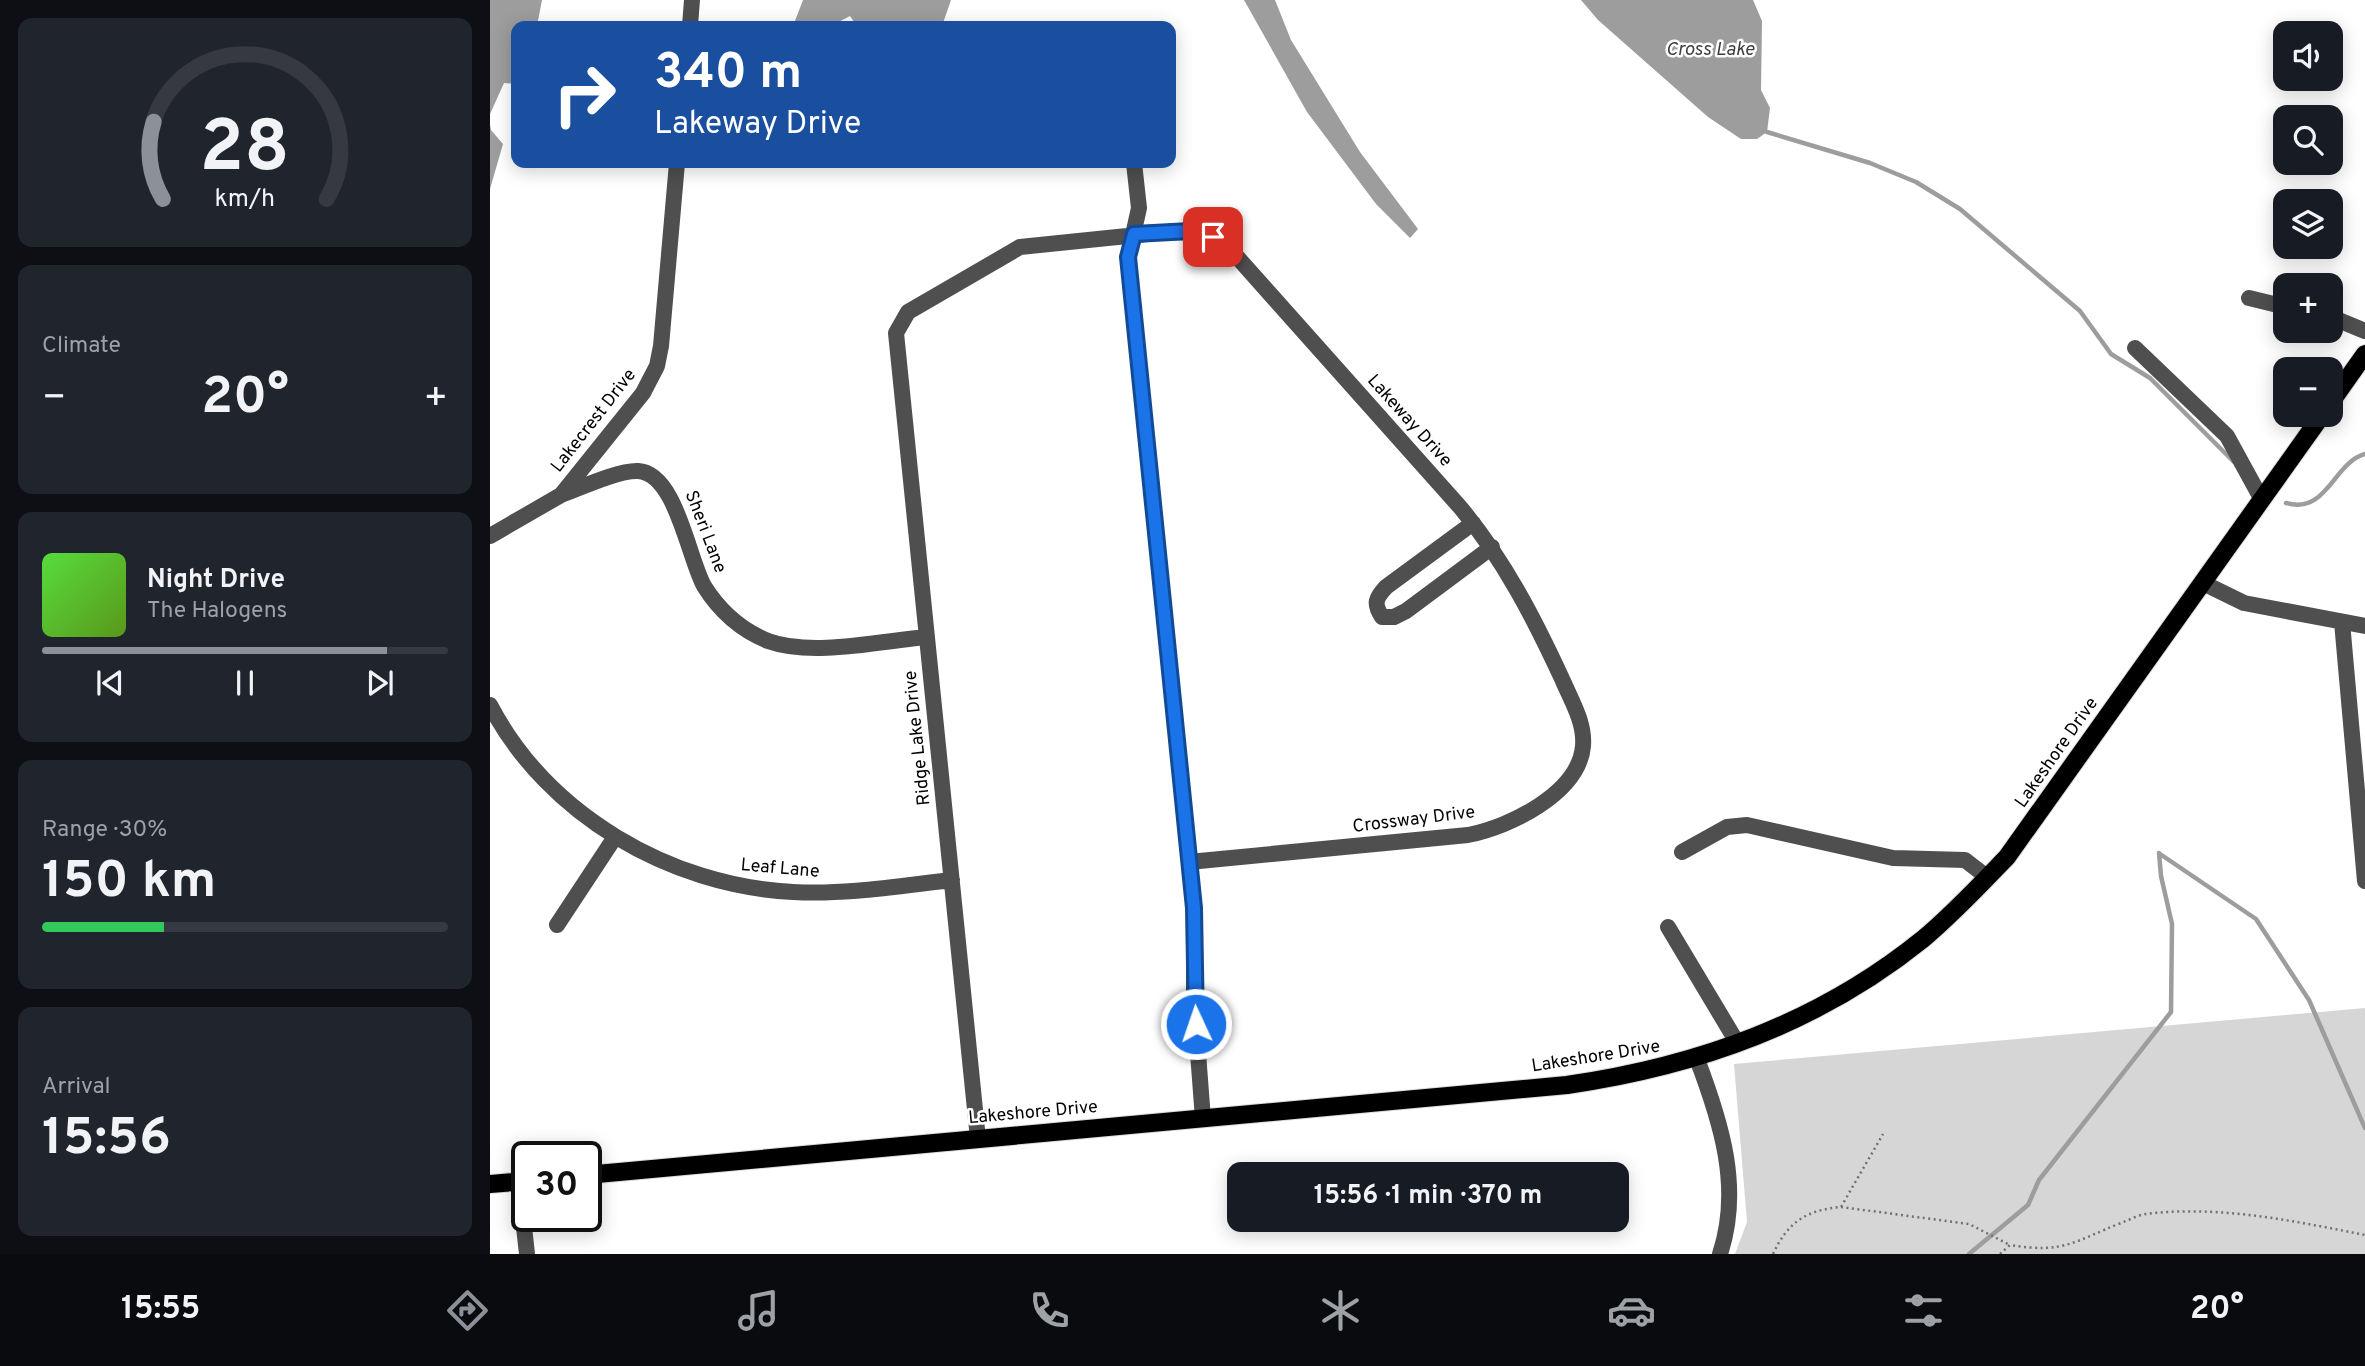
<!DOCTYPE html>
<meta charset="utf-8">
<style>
:root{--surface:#171b24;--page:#20242c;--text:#f1f3f6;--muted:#9ea1a6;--line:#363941;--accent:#8c9099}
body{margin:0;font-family:Overpass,sans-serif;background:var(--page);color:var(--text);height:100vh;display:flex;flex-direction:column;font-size:26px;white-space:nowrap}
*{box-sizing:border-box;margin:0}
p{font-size:23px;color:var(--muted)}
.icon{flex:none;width:38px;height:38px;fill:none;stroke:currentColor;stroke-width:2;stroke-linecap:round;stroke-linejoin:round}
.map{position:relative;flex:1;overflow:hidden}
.panel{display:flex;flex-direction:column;gap:18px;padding:18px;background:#0d0f14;width:490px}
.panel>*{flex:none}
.top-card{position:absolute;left:21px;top:21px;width:665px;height:147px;border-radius:14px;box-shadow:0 4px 18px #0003;background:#1a4fa0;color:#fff;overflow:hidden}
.buttons{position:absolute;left:1783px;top:21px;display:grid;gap:14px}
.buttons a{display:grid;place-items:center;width:70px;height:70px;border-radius:14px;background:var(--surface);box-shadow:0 4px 18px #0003;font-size:35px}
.speed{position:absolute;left:21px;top:1141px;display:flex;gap:14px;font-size:35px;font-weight:700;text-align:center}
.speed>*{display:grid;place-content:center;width:91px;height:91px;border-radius:50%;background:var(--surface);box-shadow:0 4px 18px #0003;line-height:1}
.speed .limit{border:4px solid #111;border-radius:10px;background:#fff;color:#111}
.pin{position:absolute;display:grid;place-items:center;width:60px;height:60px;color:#fff;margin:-30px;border-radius:14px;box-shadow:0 4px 10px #0006}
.me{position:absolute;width:77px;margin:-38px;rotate:357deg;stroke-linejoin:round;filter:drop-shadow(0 0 5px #0008)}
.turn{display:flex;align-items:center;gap:24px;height:147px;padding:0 28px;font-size:32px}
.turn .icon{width:91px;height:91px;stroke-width:2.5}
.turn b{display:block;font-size:49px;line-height:60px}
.big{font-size:52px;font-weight:700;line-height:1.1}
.panel .card{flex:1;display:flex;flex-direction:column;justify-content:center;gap:10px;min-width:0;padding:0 24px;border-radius:14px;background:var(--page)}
.panel .dial{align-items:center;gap:0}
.dial svg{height:182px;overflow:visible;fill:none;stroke:var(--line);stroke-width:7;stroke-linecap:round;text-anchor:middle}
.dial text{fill:var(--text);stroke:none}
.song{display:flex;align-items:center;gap:21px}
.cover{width:84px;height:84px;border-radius:10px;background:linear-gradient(135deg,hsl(110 70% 55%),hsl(90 70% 35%))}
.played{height:7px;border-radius:4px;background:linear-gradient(90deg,var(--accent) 85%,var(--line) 85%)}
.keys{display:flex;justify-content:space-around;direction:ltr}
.heat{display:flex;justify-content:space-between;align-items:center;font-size:38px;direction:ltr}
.charge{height:10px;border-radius:5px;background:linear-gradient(90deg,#34c759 30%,var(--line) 0)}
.trip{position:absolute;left:737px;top:1162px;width:402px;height:70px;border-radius:14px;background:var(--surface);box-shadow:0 4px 18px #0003;font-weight:700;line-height:70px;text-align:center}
.dock{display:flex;height:112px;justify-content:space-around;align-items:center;background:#090b0e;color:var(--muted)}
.dock .icon{width:49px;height:49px}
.dock .active{color:var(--accent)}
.dock b{font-size:32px;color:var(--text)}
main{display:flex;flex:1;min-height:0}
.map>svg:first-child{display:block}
.green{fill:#d6d6d6}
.water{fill:#9d9d9d}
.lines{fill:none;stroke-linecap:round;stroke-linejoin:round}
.stream{stroke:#9d9d9d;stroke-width:4.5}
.major-casing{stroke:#dbdbdb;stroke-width:20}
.path{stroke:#717171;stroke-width:2.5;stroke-dasharray:2 3.5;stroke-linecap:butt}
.minor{stroke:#4f4f4f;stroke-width:16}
.major{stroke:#000;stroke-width:18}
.route-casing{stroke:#114b97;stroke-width:18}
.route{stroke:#1a73e8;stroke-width:12}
.labels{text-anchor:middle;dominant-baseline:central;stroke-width:5;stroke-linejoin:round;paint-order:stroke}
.street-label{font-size:18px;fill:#000;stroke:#fff}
.water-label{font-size:19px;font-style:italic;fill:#3e3e3e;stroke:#fff}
</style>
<main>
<section class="panel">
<div class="card dial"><svg viewBox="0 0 100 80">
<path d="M14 69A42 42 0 1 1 86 69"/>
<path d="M14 69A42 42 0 0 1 10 35" stroke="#8c9099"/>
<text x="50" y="56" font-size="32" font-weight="700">28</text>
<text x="50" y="72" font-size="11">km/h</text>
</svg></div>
<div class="card"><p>Climate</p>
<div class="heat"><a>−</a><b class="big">20°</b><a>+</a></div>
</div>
<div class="card">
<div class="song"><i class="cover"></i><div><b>Night Drive</b><p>The Halogens</p></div></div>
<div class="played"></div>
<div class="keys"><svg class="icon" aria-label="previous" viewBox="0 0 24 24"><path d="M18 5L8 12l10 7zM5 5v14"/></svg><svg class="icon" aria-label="pause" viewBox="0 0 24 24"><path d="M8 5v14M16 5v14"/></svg><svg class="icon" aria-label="next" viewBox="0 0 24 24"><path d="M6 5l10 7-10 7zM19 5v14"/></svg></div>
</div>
<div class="card"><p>Range · 30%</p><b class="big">150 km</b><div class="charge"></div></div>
<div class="card"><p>Arrival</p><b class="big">15:56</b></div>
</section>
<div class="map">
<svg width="1875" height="1254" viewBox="0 0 1875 1254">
<rect width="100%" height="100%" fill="#fff"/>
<path class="green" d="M1875,1008v246h-630l12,-32 -13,-158z"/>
<path class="water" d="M0,0h52l-5,26h-21v58l-12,-1 -14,31z
M313,0h148l-9,26h-85l-7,-10 -19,10h-38z
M754,0h31l16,40 69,112 58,77 -8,9 -34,-34 -69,-92z
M1091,0h172l9,21 -1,69 9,18 -3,24 -10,7h-16l-33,-22 -110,-97z
M0,125l1,5 12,14 -13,45z"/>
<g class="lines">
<path class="stream" d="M1277,132l103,31 46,19 44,27 120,102 31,43 39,24 84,84
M1796,503c41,12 47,-40 79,-49
M1670,854l96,65 53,81 56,128
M1479,1254l59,-49 11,-25 132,-168 1,-88 -11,-48 -2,-23"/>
<defs>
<path id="major" d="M1841,402l34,-48
M96,1175l981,-90c131,-19 252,-62 356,-146 30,-25 57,-54 84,-82l315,-442
M0,1184l37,-3"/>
</defs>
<use href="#major" class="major-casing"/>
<path class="path" d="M1351,1207l128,17 41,21
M1283,1254c15,-32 33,-44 68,-47l42,-73
M1510,1254l10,-9c54,9 65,-4 111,-22 8,-3 17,-8 25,-9 73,-9 148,7 219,21"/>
<path class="minor" d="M200,26l2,-26
M644,163l5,45 -11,49 66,651v92l9,119
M1759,298l37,9
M1841,317l34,14
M1645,348l92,88 35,64
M71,495c19,-7 58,-25 77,-24 38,2 50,86 66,115 15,24 37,44 64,55 44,16 113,0 159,-4
M983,523l-87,64c-10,11 -13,16 -4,30h12l12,-6 86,-64
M0,536l71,-41 82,-102 14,-27 4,-20 16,-183
M1713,583l41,20 121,23
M1852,622l23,259
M0,705c58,110 180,181 303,187 52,3 106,-6 159,-12
M1192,852l45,-25 20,-2 146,33 72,2 22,17
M67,925l58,-88
M1178,927l70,117
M1207,1059c24,63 45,129 23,195
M488,1139l-82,-806 12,-21 112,-65 156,-16 37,6 17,12 230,258c44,53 74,111 103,174 9,21 22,42 20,65 -4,47 -73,81 -115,89l-279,27
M29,1182l8,72"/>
<use href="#major" class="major"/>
</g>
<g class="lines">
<defs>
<path id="route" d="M706,1024l-2,-116 -66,-651 6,-23 57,-3 22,6"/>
</defs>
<use href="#route" class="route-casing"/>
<use href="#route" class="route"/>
</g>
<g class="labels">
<g class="street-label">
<text transform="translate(104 421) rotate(-52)">Lakecrest Drive</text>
<text transform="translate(919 421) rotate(48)">Lakeway Drive</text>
<text transform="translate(215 532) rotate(69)">Sheri Lane</text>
<text transform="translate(428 738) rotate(-96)">Ridge Lake Drive</text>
<text transform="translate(1567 753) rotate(-55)">Lakeshore Drive</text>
<text transform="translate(924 820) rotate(-7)">Crossway Drive</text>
<text transform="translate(290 869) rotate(5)">Leaf Lane</text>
<text transform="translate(1106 1057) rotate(-9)">Lakeshore Drive</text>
<text transform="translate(543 1113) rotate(-5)">Lakeshore Drive</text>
</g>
<g class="water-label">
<text x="1220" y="50">Cross Lake</text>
</g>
</g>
</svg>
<div class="buttons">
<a><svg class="icon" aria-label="sound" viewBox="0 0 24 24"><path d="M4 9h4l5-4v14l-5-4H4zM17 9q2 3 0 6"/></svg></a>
<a><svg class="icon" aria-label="search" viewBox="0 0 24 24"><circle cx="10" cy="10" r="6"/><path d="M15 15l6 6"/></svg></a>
<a><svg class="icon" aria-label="layers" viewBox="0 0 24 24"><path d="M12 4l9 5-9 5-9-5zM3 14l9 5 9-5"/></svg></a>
<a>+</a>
<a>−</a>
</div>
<div class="speed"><div class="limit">30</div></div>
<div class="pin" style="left:723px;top:237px;background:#d93025"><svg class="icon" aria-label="arrive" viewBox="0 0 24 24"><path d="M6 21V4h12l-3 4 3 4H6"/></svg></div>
<svg class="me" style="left:706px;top:1024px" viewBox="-20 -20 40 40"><circle r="17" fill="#1a73e8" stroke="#fff" stroke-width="3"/><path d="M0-11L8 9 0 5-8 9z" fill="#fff"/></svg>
<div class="trip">15:56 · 1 min · 370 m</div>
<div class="top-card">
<div class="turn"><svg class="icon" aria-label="right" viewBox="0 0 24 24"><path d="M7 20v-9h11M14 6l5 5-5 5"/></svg><div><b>340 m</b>Lakeway Drive</div></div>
</div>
</div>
</main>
<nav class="dock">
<b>15:55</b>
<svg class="icon active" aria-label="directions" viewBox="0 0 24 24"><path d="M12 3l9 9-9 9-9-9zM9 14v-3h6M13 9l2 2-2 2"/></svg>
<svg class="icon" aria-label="music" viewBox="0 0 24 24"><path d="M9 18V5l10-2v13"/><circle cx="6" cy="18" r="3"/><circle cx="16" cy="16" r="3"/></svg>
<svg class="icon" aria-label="phone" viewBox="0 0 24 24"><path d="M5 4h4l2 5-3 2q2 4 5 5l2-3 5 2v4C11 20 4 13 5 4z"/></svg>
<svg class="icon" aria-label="climate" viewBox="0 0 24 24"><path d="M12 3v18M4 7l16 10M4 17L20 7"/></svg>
<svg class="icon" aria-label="car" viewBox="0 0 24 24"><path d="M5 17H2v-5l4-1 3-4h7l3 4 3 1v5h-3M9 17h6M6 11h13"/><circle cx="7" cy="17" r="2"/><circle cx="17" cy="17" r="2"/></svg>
<svg class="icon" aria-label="filters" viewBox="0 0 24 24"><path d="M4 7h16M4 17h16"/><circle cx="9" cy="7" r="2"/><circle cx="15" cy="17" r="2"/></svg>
<b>20°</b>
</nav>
